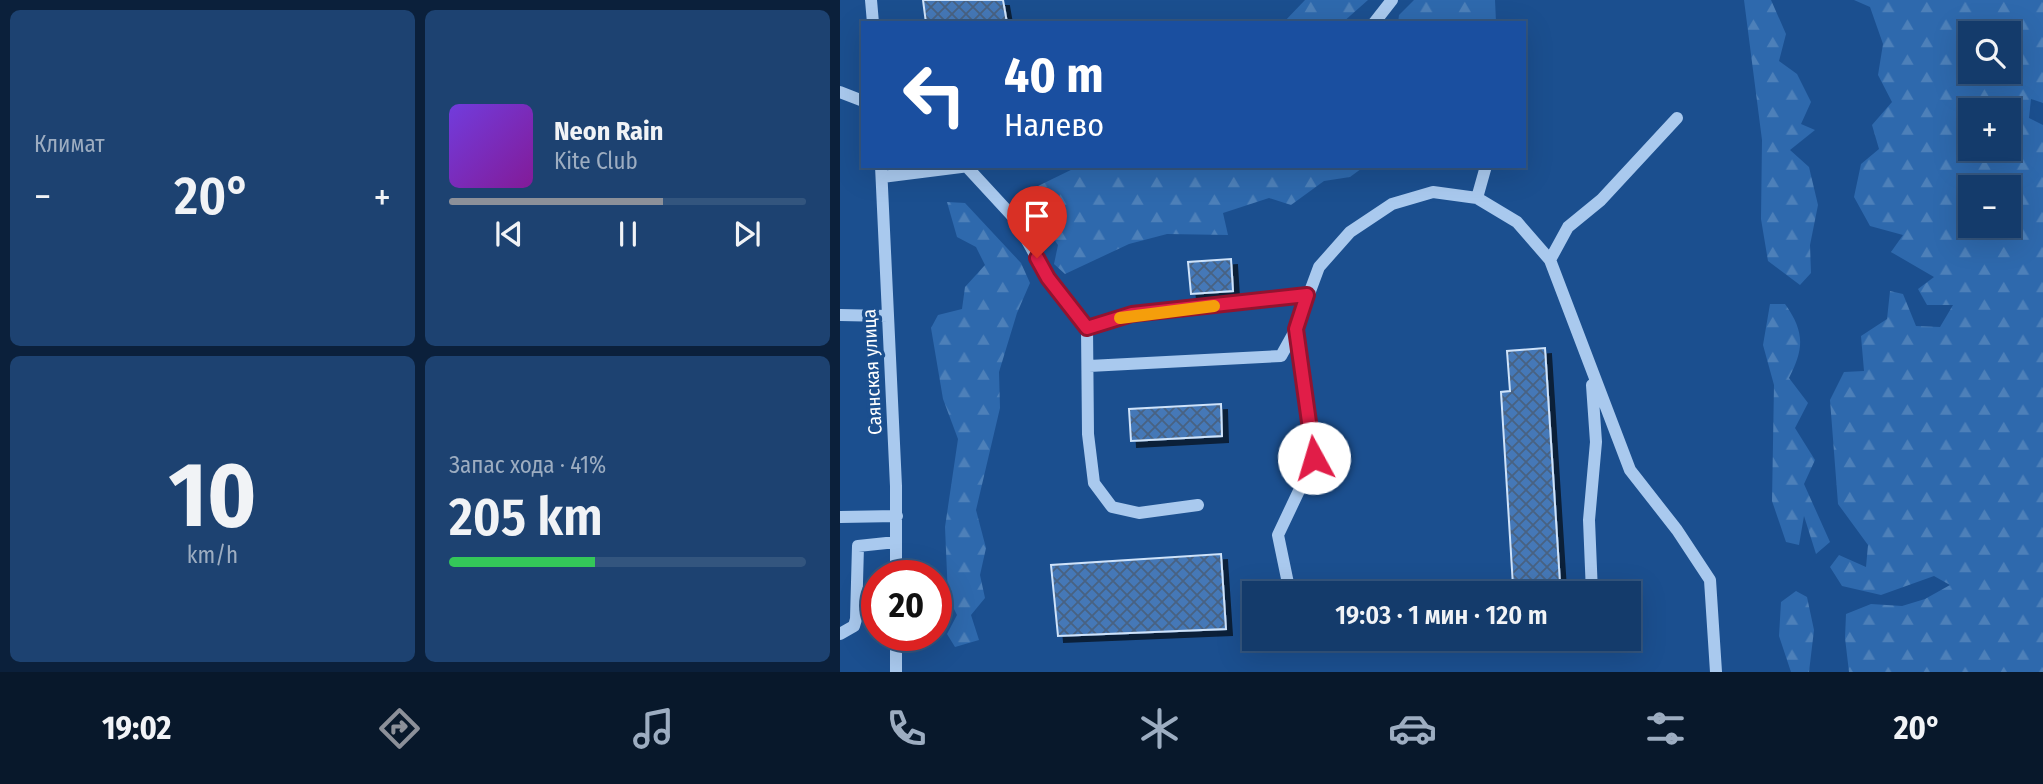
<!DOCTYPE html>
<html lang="ru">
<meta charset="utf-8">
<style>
:root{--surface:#143b6b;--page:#1d4271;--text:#f1f3f6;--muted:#9dadc1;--line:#33557e;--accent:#8c9099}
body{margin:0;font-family:"Fira Sans Condensed",sans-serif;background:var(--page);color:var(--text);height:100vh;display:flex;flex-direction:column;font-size:26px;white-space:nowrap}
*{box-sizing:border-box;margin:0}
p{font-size:23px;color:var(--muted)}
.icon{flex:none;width:38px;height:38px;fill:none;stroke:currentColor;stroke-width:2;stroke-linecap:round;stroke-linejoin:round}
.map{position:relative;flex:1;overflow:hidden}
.panel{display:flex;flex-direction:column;gap:10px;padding:10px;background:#0b203b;width:840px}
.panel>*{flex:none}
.banner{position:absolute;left:21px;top:21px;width:665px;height:147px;border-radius:0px;box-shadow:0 7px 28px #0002,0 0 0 2px var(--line);background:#1a4fa0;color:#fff;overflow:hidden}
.fabs{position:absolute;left:1118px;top:21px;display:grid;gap:14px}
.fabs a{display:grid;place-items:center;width:63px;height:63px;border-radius:0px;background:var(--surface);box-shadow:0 7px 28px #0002,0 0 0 2px var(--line);font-size:35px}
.speed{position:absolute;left:21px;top:560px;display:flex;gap:14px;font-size:35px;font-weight:700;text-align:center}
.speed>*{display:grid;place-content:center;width:91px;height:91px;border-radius:50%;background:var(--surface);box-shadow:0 7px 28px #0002,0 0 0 2px var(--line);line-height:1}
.speed .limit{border:10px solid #d22;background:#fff;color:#111}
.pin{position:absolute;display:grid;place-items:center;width:60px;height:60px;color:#fff;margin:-72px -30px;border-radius:50% 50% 50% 0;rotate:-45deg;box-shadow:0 0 7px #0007}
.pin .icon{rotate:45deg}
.me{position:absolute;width:77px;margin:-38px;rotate:354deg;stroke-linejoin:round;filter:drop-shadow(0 0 5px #0008)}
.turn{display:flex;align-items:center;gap:24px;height:147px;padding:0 28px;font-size:32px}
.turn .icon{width:91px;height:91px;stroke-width:2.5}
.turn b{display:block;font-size:49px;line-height:60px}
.big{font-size:52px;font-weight:600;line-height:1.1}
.panel .widget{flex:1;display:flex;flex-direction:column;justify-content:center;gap:10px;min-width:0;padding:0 24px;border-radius:10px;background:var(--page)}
.panel .dial{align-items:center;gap:0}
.dial b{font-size:91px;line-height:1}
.song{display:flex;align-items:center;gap:21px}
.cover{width:84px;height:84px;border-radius:10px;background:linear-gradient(135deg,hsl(260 70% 55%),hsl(290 70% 35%))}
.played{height:7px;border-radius:4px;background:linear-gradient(90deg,var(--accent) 60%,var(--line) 60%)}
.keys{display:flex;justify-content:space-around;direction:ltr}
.heat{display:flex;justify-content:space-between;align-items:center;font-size:38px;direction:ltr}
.charge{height:10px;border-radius:5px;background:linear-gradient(90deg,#34c759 41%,var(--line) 0)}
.panel .tiles{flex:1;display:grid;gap:10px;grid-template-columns:repeat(2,1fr)}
.trip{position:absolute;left:402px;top:581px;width:399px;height:70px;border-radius:0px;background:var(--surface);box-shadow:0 7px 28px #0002,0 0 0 2px var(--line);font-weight:600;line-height:70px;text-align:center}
.menu{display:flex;height:112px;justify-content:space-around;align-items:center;background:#08182b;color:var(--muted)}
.menu .icon{width:49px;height:49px}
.menu .current{color:var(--accent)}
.menu b{font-size:32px;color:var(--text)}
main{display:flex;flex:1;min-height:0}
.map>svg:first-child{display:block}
.forest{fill:url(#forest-firs);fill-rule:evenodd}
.building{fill:url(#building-cross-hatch);stroke:#cfe3fa;stroke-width:2;filter:url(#shadow)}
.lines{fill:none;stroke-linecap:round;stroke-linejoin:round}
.minor{stroke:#a9c9ee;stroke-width:12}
.route-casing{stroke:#92132f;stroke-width:18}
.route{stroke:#e11d48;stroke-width:12}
.slow{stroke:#f59e0b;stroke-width:12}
.labels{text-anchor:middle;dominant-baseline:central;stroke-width:7;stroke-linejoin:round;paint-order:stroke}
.street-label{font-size:19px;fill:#fff;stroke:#1b4f8f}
</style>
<main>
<section class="panel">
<div class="tiles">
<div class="widget"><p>Климат</p>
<div class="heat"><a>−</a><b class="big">20°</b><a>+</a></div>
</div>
<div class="widget">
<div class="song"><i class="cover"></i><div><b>Neon Rain</b><p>Kite Club</p></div></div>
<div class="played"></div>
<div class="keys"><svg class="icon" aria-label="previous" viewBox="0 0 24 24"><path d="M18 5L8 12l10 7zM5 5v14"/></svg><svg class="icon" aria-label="pause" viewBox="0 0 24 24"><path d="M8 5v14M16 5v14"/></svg><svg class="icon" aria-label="next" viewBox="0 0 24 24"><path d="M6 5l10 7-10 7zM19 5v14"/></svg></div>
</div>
<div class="widget dial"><b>10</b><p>km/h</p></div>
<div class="widget"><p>Запас хода · 41%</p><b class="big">205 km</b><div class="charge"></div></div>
</div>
</section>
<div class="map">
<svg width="1203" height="672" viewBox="0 0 1203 672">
<defs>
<pattern id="forest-firs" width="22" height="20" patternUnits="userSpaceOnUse" patternTransform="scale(1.75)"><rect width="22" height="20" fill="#2e69ad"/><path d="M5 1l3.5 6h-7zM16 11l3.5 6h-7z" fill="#4d80b9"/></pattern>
<pattern id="building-cross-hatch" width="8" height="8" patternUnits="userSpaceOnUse" patternTransform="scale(1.75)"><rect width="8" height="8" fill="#4478b7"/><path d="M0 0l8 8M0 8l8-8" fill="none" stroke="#486282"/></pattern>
<filter id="shadow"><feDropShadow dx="6" dy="6" stdDeviation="0" flood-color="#0009"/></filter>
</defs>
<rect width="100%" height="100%" fill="#1b4f8f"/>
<path class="forest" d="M465,0h63l-26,23h-59z
M574,0h81l1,22 -98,1 1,-8z
M904,0h27l15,34 -7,27 18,13 14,28 -10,22 14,6 -25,20 19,17 9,38 -8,40 1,28 -11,12 -32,-24 -7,-42 1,-79z
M1014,0h189v103l-12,-4 -2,19 14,7v547h-194l-4,-34 1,-24 25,-10 31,2 23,-7 25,-14 -16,-9 -53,19 -39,-9 -12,-19 9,-12 27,12 2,-22 -30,-41 -8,-104 14,-28 20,-1 -3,-35 26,-17 3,-28 13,3 13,32 24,1 13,-22h-26l-9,-16 16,-12 -43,-25 12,-17 -33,-9 -16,-29 7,-33 18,-15 -7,-24 20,-23 -14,-27 5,-31 -13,-37zM1169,33v39h-39v-39zM1169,110v39h-39v-39zM1169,187v39h-39v-39z
M239,166h286l-15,11 -26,4 -33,24 -22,-7 -46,15 5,22 -61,-1 -38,10 -64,30 -11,-10 4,-19 -14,-20 11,-21 -17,-18z
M107,202l18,1 56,60 9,20 -13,30 -18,59 1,36 -24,102 10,38 -6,27 5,23 -14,17 8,25 -24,7 -8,-13 10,-19 -9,-18 -3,-70 13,-88 -15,-40 -12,-71 7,-13 24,-6 3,-22 20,-22 -9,-18 -19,-10z
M930,304h15c20,28 19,45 4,74l19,25 -13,25 20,32 -11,24 26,58 -14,12 -12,-38 -5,29 -13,-3 -14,-41 2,-116 -11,-40z
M956,591l11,6 7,33 -5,42h-18l-12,-36 2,-34z"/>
<path class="building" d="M83,0h80l4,23h-81z
M391,259l2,32 -42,3 -3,-32z
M705,348l15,235 -47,3 -12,-194 9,-1 -3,-40z
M381,404l1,32 -91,5 -2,-32z
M381,554l5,75 -168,7 -7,-71z"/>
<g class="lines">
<path class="minor" d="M31,0l2,23
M534,23l18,-23
M0,92l23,9
M41,166l15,320v90
M127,167l48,52 33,59 39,50 1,106 6,49 18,24 27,6 59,-8
M42,177l87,-11
M637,198l9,-32
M710,260l18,-33 33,-27 76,-82
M0,315l48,1
M247,328l45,-14 175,-19
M249,366l192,-10 15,-27 23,-62 31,-35 42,-28 41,-12 44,6 40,24 33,38 80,210 47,60 33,50 6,92
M0,517l57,-1
M450,593l-12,-58 36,-76 -18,-130
M752,593l-3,-73 7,-78 -4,-57
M0,634l14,-8 2,-7 2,-73 38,-4
M56,635v37
M407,638l8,-1"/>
</g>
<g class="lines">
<defs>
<path id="route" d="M197,258l11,20 39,50 45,-14 175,-19 -11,34 18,129"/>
</defs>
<use href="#route" class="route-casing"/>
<use href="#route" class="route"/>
<path class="slow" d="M280,318l94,-12"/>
</g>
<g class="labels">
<g class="street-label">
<text transform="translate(32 372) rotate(-93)">Саянская улица</text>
</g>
</g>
</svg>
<div class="fabs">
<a><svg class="icon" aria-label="search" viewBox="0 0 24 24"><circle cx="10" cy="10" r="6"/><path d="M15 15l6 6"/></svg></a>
<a>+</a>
<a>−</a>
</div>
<div class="speed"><div class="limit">20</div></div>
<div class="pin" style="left:197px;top:258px;background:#d93025"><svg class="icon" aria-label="arrive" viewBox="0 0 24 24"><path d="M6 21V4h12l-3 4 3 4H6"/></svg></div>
<svg class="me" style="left:474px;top:458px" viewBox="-20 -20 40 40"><circle r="19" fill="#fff"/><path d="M0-13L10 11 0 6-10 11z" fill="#e11d48"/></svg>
<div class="trip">19:03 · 1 мин · 120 m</div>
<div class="banner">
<div class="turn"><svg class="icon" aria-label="left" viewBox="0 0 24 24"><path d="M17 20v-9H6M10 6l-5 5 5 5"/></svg><div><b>40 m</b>Налево</div></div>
</div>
</div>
</main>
<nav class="menu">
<b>19:02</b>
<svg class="icon current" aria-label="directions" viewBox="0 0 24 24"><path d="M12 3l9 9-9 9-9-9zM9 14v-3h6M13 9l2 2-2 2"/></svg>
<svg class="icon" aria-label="music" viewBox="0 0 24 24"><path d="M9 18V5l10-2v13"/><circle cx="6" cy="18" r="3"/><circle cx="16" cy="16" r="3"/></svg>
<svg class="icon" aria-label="phone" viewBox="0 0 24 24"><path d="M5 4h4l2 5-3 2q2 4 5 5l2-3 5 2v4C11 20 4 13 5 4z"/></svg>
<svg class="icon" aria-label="climate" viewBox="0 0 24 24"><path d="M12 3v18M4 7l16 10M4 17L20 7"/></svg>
<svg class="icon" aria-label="car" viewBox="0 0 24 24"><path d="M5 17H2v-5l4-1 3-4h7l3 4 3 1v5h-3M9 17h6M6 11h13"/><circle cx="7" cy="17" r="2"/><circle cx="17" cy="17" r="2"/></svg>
<svg class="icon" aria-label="filters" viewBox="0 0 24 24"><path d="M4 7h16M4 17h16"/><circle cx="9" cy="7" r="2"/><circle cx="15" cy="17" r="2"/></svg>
<b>20°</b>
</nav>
